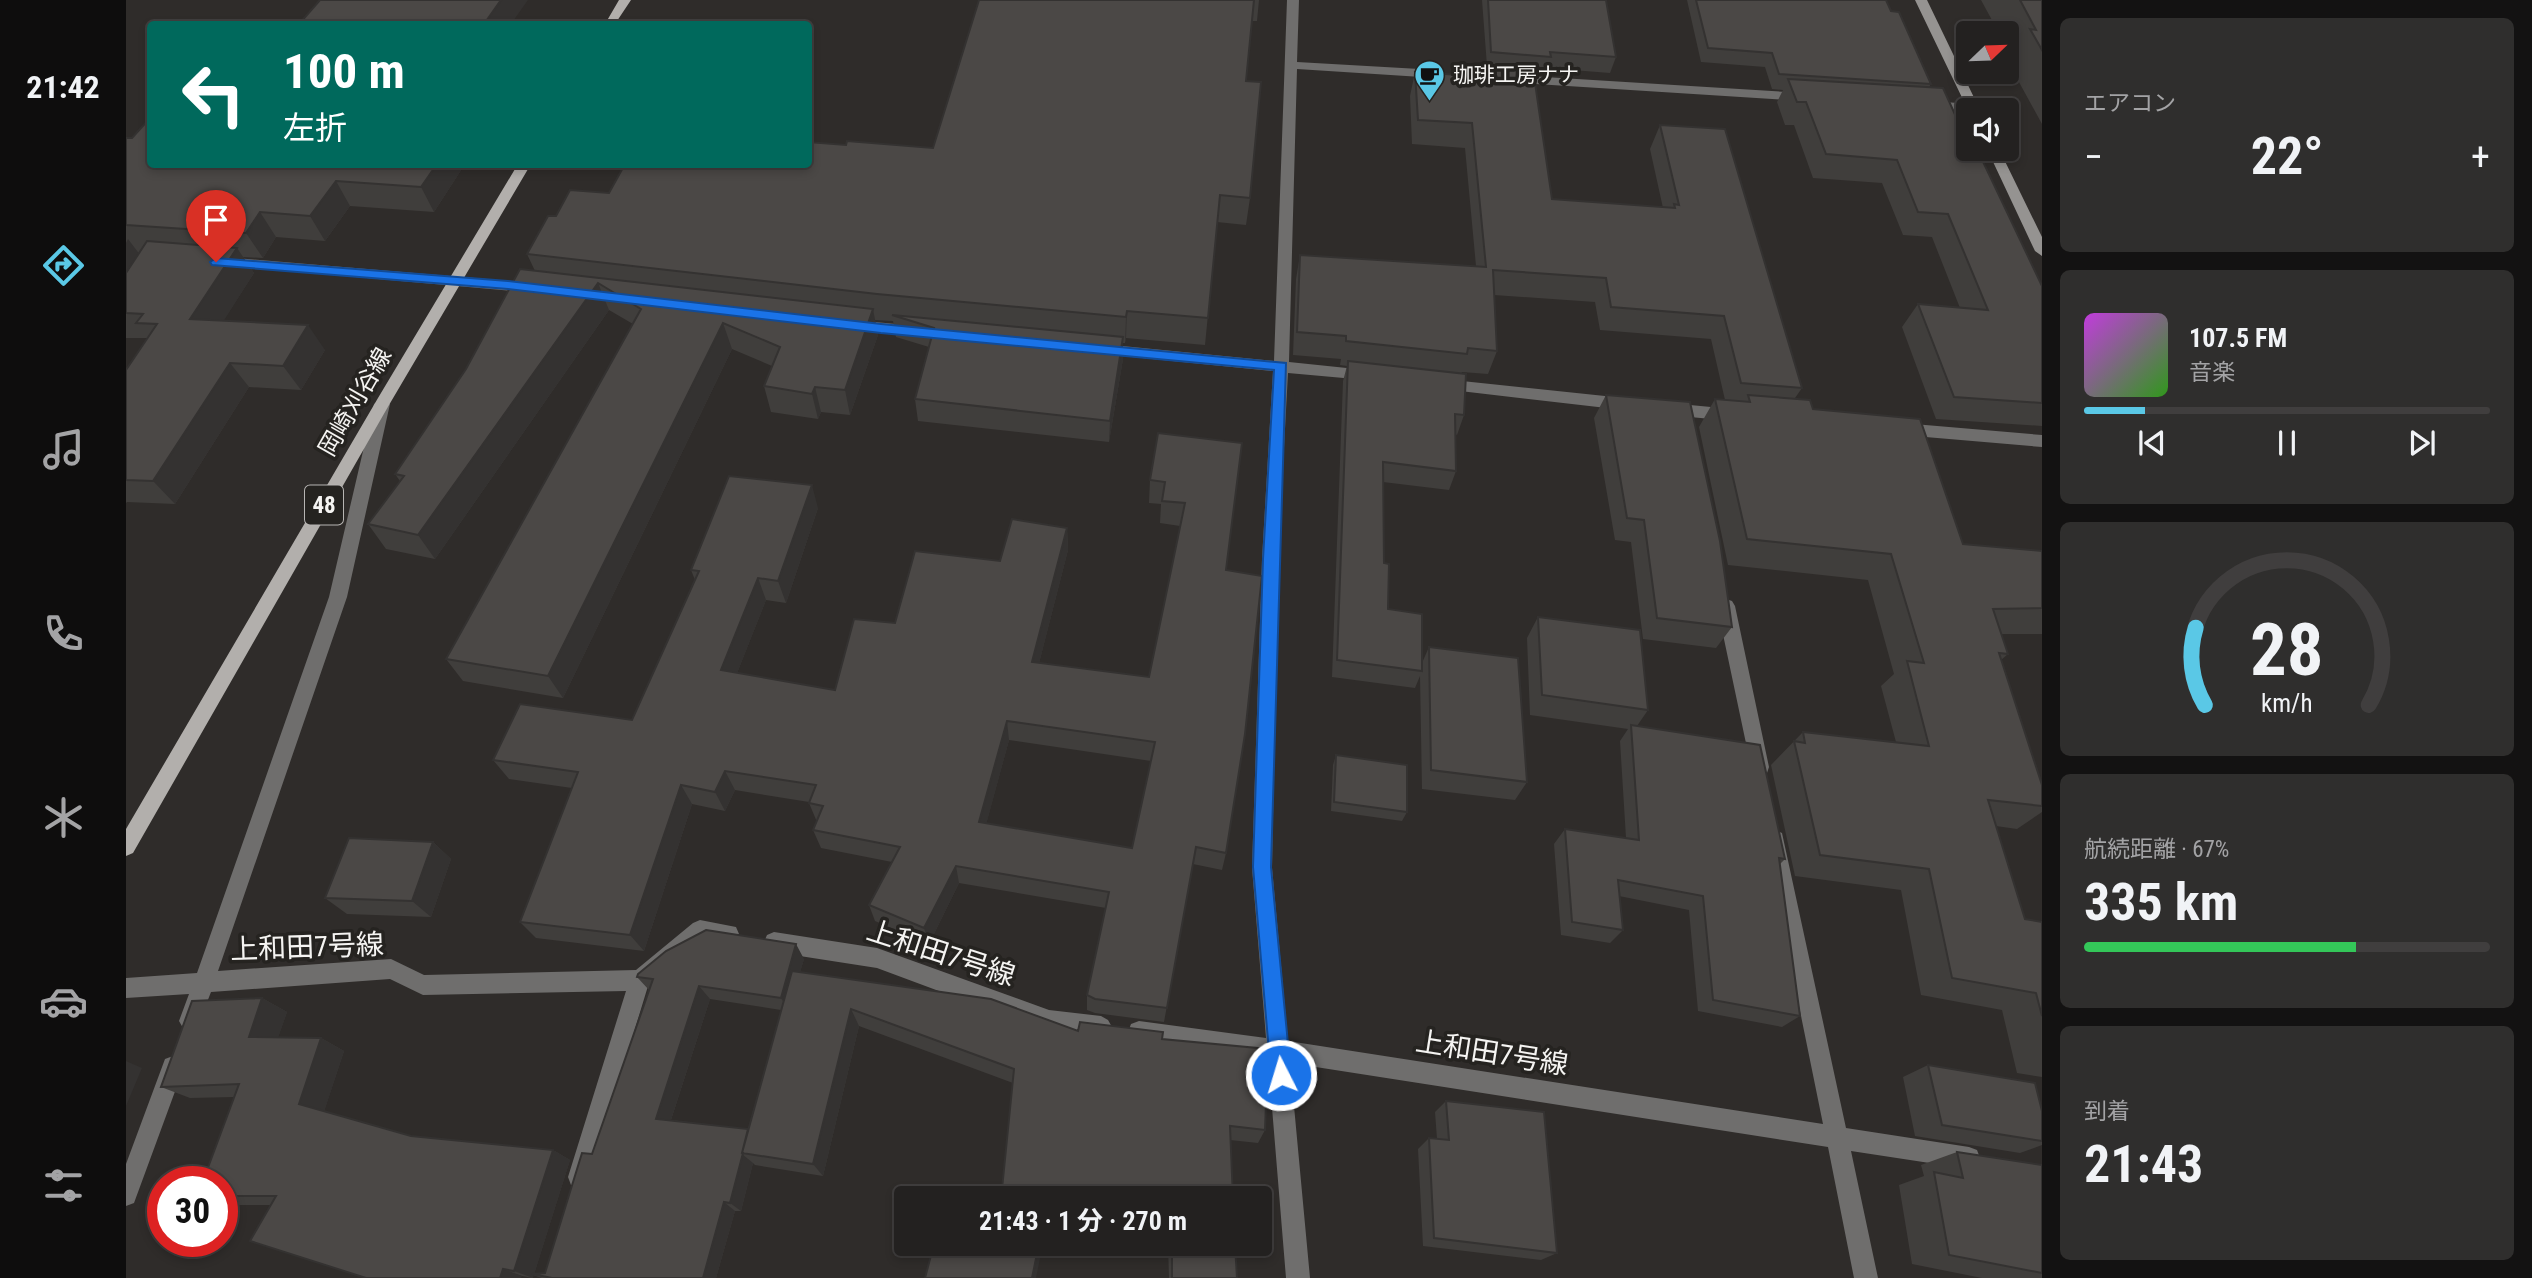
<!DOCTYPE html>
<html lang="ja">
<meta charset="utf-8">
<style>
:root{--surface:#232120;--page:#2f2e2d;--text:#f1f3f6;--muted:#a3a3a5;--line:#403e3e;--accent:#5ac8e6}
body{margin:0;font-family:"Roboto Condensed","Noto Sans JP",sans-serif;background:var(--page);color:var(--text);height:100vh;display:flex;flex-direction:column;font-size:26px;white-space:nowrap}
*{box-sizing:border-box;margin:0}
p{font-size:23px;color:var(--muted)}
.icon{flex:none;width:38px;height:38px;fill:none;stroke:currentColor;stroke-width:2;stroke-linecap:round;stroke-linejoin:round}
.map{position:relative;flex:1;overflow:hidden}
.panel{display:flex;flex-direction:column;gap:18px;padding:18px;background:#131212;width:490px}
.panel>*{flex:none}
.guide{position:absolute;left:21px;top:21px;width:665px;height:147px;border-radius:7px;box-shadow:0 4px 10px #0003,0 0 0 2px var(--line);background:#00695c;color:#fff;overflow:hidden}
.needle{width:46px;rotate:67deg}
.buttons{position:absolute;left:1830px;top:21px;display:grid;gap:14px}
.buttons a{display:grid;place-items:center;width:63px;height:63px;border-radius:7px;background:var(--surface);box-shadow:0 4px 10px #0003,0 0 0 2px var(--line);font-size:35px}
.speed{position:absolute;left:21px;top:1166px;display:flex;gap:14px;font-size:35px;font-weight:700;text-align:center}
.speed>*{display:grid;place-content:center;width:91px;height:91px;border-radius:50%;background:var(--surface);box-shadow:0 4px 10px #0003,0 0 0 2px var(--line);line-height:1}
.speed .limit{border:10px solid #d22;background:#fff;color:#111}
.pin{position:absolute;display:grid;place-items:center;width:60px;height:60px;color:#fff;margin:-72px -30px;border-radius:50% 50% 50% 0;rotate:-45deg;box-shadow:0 0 7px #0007}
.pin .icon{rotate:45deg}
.me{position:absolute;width:77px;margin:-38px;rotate:355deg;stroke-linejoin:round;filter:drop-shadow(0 0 5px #0008)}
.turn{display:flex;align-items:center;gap:24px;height:147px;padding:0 21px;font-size:32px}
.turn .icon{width:91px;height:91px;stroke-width:2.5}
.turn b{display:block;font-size:49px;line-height:60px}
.big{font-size:52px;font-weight:700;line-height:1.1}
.panel .widget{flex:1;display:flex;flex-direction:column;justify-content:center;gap:10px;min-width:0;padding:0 24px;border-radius:10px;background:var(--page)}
.panel .dial{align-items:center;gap:0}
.dial svg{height:182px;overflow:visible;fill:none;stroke:var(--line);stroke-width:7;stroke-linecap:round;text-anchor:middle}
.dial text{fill:var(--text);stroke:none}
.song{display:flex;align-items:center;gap:21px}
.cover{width:84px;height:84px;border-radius:10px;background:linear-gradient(135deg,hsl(290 70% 55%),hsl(110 70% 35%))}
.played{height:7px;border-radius:4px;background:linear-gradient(90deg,var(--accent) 15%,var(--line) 15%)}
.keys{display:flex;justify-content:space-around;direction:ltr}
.heat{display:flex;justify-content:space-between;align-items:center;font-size:38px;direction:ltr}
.charge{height:10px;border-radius:5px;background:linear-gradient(90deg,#34c759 67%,var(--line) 0)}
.trip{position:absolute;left:768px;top:1186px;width:378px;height:70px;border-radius:7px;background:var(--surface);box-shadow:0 4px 10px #0003,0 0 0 2px var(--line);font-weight:700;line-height:70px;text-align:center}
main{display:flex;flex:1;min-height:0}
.menu{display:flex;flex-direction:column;width:126px;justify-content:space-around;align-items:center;background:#0e0d0d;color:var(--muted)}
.menu .icon{width:49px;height:49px}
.menu .active{color:var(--accent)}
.menu b{font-size:32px;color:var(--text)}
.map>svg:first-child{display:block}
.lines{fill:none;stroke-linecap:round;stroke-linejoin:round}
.street{fill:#6f6e6d;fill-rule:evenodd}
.secondary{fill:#959391;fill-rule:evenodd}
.primary{fill:#b2afac;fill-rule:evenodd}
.wall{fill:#403e3c;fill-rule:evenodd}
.shaded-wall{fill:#343231}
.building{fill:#4b4846;stroke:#343231;stroke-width:2;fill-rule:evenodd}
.route{fill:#1a73e8;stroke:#114b97;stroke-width:2}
.labels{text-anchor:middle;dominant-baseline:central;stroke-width:7;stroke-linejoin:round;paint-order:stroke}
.far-poi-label{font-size:21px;fill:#f5f4f2;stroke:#252320;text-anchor:start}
.shield{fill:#252320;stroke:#b7b5b3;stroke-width:2}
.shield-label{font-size:23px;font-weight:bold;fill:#f5f4f2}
.street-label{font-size:24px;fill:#f5f4f2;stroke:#252320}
.near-street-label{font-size:28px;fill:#f5f4f2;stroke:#252320}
</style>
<main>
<nav class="menu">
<b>21:42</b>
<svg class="icon active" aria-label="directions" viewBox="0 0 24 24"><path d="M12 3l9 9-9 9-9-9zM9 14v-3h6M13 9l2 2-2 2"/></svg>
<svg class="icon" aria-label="music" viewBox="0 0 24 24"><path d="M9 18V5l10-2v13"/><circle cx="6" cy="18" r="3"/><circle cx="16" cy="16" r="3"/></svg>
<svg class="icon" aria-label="phone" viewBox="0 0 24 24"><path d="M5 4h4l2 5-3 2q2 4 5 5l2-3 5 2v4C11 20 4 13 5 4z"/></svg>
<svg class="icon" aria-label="climate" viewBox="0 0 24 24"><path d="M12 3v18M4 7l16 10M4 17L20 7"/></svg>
<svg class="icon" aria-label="car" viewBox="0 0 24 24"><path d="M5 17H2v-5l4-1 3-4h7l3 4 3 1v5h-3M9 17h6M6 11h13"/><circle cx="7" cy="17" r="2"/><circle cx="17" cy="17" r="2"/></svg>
<svg class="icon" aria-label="filters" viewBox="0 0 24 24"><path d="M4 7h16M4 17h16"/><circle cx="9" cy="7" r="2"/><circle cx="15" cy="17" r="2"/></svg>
</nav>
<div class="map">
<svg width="1916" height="1278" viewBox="0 0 1916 1278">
<rect width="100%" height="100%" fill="#2f2c2a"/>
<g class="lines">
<path class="street" d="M1161,0h12l-2,62 140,8 6,4 -6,4 -140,-9 -8,293 77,8 7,5 -7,5 -78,-7 -10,186 -6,309 16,173 535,83 -58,-285 3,-6 7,-3 7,3 64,295 123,19 8,3 3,8 -3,8 -8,3 -118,-18 27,127h-24l-26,-131 -538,-84 20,215h-24l-18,-219 -137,-19 -3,-8 3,-8 8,-3 127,17 -14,-170 10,-309 11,-188 -171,-17 -7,-5 7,-5 172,17z
M1384,75l294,18 6,4 -6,4 -298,-19v-6z
M1803,101l44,3 6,4 -10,3 -44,-3 -2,-3z
M98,257l310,26 7,5 -7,5 -315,-28v-6z
M728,320l63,6 7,5 -7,5 -68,-7 -2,-4z
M1317,379l181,19 8,6 -8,6 -181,-21 -8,-5z
M256,398l8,6 -43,193 -129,374 173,-12 33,16 212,-5 57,-47 7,-3 36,7 3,7 -3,7 -7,3 -26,-4 -55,46 -58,191 -3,8 -8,3 -8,-3 -3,-8 58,-186 -203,4 -33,-16 -179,13 -14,36 -7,4 -7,-4 -4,-7 10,-27 -63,4v-20l71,-5 132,-376 45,-193z
M1543,403l63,6 8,6 -8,6 -63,-6 -8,-6z
M1776,423l140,12v12l-140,-12 -8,-6z
M1600,599l6,2 3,5 34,161 -2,6 -7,2 -7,-2 -2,-6 -34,-161 3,-5z
M648,932l103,16 172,62 52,6 7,4 4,7 -4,7 -7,4 -52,-6 -172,-64 -103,-16 -7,-3 -3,-7 3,-7z
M47,1056l8,3 3,8 -50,136 -8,3v-42l39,-105z"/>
<path class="secondary" d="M1789,0h12l53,110h-12z
M1861,149h12l43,88v19l-7,-5z"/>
<path class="primary" d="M493,0h12l-16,24h-10z
M392,164h13l-142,241 -256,448 -7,3v-27l252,-431z"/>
</g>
<path class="wall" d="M853,0h280l-2,21h-5l-6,60 4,117 -4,27 -29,-3 -12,123 -79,-7 -1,5h-2v16l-14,83 -191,-21 -3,-22 14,-52 -33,-10 -3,-16 -18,-1 3,15 -28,80 -29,-3 -3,7 -47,-7 -7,-26 8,-20 -40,-17 -169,349 -100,-17 -17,-22 187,-335 -24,-14 -174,249 -49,-10 -18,-25 32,-43 -5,-7 140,-203 -8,-17 29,-38 53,-23 237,-48 87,3z
M1356,0h124l10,57 -6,16 -63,-5 -1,5 -13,-1 19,127 111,9 -13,-59 10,-24 142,263 -7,10 18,11 150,135 79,7v83h-41l7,20 -7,6 41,125v27l-25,17 -21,-3 29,93 17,3v155l-25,-4 -15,-63 -81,-15 -20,-105 -106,-14 -24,-111 32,-33 93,10 -15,-56 13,-12 -26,-94 -140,-15 -29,-138 16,-28 10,1 -14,-61 -111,-9 -5,-28 -101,-7 3,56 -9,23 -26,-2 -1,2 3,41 -7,20 -2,-1 1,37 -7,19 -66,-8 1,81 4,46 34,54 7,-16 98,135 -12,18 -93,-11 -2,-113 -5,12 -83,-11 11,-296 4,-15 -7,-1 1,-6 -48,-4 3,-76 4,-24 176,11 -11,-118 -53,-4 -2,-48 5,-24 68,4 4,-10z
M1561,0h199l45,84 -2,3 38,54 75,145v140l-106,-7 -34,-92 16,-23 42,4 -28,-71 -29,-2 -21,-52 -69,-5 -19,-53h-9l-8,-23 6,-12 -11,-1 -7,-22 -64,-5z
M1855,0h61v124l-34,-62 4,-5 -5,-8v-16h-8z
M0,138l339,26 -31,48 -84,-6 -25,35 -49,-4 -13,21 -20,-1 11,16 -31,48 102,29 -24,40 -52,-3 -74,117 -48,-2 -1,1v-133l22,-32h-22z
M1480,395l126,232 -16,21 -73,-9 -12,-97 -16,-2 -21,-122z
M1032,433l68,137v283l-4,17 -29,-6 -29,158 -69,-9 -8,-3v-15l19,-87 -147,-25 -30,61 -54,-23 -6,-16 23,-43 -71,-14 -8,-18 4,-8 -8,-19v-1l-74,-12 -10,21 -33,-7 -48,147 -108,-13 -16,-16 52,-134 -63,-9 -16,-19 139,-40 63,-140 -4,-10 127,-62 -32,95 -20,-3 -29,73 98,17 60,-67 105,-62 67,-33 1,22 -29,113 110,14 31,-151 -20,-3 1,-19 -12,-1 1,-23zM883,740l142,21 -19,87 -146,-24z
M1412,617l110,93 -11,16 148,133 -5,5 20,152 -18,11 -84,-16 -9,-101 -70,-14 4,34 -13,13 -49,-8 -7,-91 11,-15 61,9 -6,-97 8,-12 -98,-14 -3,-77z
M1210,755l71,57 -5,9 -71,-10 2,-46z
M307,842l18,17 -20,58 -84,-3 -22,-16z
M678,959l-4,13 278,59 84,8 103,91 -7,13 -28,-3 -217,-57 -154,-57 -36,150 -68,-11 -2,-2 -12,48h-6l-19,67h-174l-9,-3v3l-11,-2 -251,-71h-45l-4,-1v-23l12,-84 -44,1 -29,-11 101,-89 25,14 -9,25 43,1 23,13 -20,60 87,25 142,14 17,10 -36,114 11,-1 47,-119 57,-164 -12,-13zM584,999l71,11 -33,119 -77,-9z
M1802,1065l114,46v34l-22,8 -105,-17 -12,-59z
M1320,1101l111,152 -16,7 -118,-14 -5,-97 11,-11 8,1 -2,-27z
M1831,1152l85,13v113h-60l-70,-14 -13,-79 25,-9 -3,-11z
M1042,1244h67l2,34h-68z"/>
<path class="shaded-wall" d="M375,0h27l-17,24h-27z
M311,164h28l-31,48 -13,-25z
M210,181l14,25 -25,35 -15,-25z
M134,212l16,25 -13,21 -17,-25z
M2,239l19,25 -21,33v-54z
M111,248l17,25 -45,71 -19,-25z
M472,283l11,27 -174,249 -17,-24z
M747,309l5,26 -28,80 -5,-25z
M1001,311l-1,27 -1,5 1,-26z
M597,323l9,26 -169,349 -15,-22z
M182,325l17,25 -24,40 -18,-24z
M997,337v22l-14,83 1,-21z
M104,363l19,24 -74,117 -22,-23z
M689,387l6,25 -3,7 -6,-25z
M686,485l6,23 -32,95 -8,-22z
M941,528l1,22 -34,133 -2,-21z
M632,578l8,22 -36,91 -9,-21z
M881,721l2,19 -27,100 -3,-18z
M599,771l10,19 -10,21 -10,-19z
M555,785l11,19 -48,147 -14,-16z
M307,842l18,17 -20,58 -19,-16z
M830,866l3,17 -30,61 -5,-16z
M670,944l8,15 -15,52 -8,-13z
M573,986l11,13 -42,130 -12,-10z
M136,998l25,14 -13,38 -25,-13z
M725,1009l8,17 -36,150 -10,-12z
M195,1038l23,13 -21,64 -24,-11z
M0,1061l16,7 -16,38z
M427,1150l17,10 -37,118 -19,-7z
M616,1154l11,9 -12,48 -11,-8z
M598,1202l11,9 -19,67h-13z
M913,1244h4l-7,34h-4z
M377,1269l19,7 -1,2h-21z"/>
<path class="building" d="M194,0h181l-17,24h-185z
M853,0h275l-8,81 15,1 -11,116 -30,-3 -12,123 -81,-7 -1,6 -249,-23 -350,-40 21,-38h8l14,-26 39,3 16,-29h183v-22l38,3 1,-4 86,7z
M1362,0h118l10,57 -66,-5 1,5 -60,-5z
M1570,0h190l5,11 8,1 32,72 -152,-10 -7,-21 -64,-5z
M1894,0h22v50l-12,-21 6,1z
M1360,66l47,3 19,130 123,9 -1,-4 5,1 -19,-80 65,4 77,259 -61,-5 -17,-67 -113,-9 -5,-29 -113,-8 4,81 -29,-3 -1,6 -121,-13v-5l-49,-4 3,-77 186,12 -14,-144 -54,-3 -3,-48 73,5z
M1662,79l155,9 24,53h2v8h8l65,137v117l-88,-6 -36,-93 70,6 -40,-96 -30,-2 -21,-52 -71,-6 -20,-52h-9z
M24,118v46h287l-16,23 -85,-6 -26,35 -50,-4 -14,21 -120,-8v-87h6z
M21,241l90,7 -47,71 118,6 -25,41 -53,-3 -77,118 -27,-1v-110l31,-46 -21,-1 7,-9 -17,-1v-40z
M394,269l353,40 -28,81 -30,-3 -3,7 -48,-8 16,-39 -57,-24 -175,353 -102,-17 195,-350 -43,-26 -180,252 -50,-11 36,-48 -9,-2 71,-105z
M766,315l231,22 -13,84 -195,-22 19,-71z
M1222,361l118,13 -2,41 -9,-1 1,57 -73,-9 1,101 5,1 -1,45 34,5v57l-85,-11z
M1480,395l84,7 30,139 12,86 -75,-9 -13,-98 -17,-2z
M1622,395l62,5 3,9 107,10 43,125 79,7v57l-49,1 15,45 -9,-1 43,132v21l-54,-6 37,119 17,3v94l-6,-23 -84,-15 -23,-109 -109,-14 -26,-114 11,2 -2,-11 126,14 -22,-85 17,2 -33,-109 -144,-15 -32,-140 35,3z
M1032,433l84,10 -16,127 36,6 -17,158 -19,119 -30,-6 -29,161 -72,-9 -8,-4 22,-103 -153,-26 -32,62 -55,-23 31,-58 -87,-17 10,-24 -14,-3 7,-18 -91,-14 -10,21 -34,-7 -51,150 -110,-13 58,-150 -85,-12 27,-56 112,16 67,-149 -8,-1 38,-94 83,9 -34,96 -20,-3 -37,92 114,20 19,-71 41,4 20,-72 85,10 12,-42 55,9 -35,134 117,15 36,-174 -23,-2 3,-19 -15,-2zM881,721l148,21 -23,106 -153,-26z
M1412,617l102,13 8,80 -106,-15z
M1303,647l89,11 9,124 -96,-12z
M1505,725l129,20 25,114 -6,-1 21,158 -87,-16 -10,-104 -85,-16 5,50 -51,-8 -7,-93 74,11z
M1210,755l71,10v47l-73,-10z
M223,838l84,4 -21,59 -87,-3z
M580,930l90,14 -15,54 -82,-12 -43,133 92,10 -6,24h1l-13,50 -6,-1 -21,76h-151l-20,-4 13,-1 37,-120 10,1 61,-175 -16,-2 1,-3 28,-23z
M666,971l199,28 87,32 2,-9 83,10 -1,7 106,10 -3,81 -35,-4 3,73h-232l13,-130 -163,-60 -38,155 -71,-11z
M136,998l-13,39 72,1 -22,66 112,32 142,14 -39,121 -11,-2 -3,9h-134l-116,-37 26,-45h-54v-15h-19l36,-97 -78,3 31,-86z
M1802,1065l107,18 7,28v30l-100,-16z
M1320,1101l98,11 13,141 -123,-15 -5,-100 20,2z
M1831,1152l85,13v108l-93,-18 -15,-83 29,6z
M808,1244h39l23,5 1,-5h42l-7,34h-107z
M1046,1244h63l2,34h-65z"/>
<path class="route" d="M90,258l292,23 373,43 405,39 -15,504 20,208 -3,7 -7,3 -7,-3 -3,-7 -18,-208 10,-308 11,-189 -393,-37 -373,-44 -296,-24 -2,-3z"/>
<defs>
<symbol id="cafe-pin" viewBox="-11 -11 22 30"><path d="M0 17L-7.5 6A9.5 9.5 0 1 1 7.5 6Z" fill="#5ac8e6" stroke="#252320"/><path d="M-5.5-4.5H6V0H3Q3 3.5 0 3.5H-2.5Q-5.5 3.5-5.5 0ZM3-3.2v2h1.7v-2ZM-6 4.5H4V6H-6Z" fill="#111"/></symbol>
</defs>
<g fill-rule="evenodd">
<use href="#cafe-pin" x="1286" y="58" width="35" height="47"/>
</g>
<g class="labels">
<g class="far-poi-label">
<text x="1327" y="75">珈琲工房ナナ</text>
</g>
<rect class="shield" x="179" y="485.5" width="38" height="39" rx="5"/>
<g class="shield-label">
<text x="198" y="505">48</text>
</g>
<g class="street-label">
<text transform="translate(229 402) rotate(-60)">岡崎刈谷線</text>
</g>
<g class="near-street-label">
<text transform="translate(181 947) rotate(-2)">上和田7号線</text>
<text transform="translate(815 953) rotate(18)">上和田7号線</text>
<text transform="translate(1366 1053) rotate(9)">上和田7号線</text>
</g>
</g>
</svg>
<div class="buttons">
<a><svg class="needle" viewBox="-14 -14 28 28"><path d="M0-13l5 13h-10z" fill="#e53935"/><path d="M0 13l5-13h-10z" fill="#a3a3a5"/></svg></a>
<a><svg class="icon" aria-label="sound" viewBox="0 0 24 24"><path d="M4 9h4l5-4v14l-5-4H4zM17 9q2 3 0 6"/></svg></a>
</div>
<div class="speed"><div class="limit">30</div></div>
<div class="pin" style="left:90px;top:262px;background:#d93025"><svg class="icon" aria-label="arrive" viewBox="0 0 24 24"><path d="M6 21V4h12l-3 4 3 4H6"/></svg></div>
<svg class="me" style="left:1155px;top:1075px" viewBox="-20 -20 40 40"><circle r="17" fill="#1a73e8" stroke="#fff" stroke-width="3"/><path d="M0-11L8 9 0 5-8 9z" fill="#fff"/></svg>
<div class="trip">21:43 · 1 分 · 270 m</div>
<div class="guide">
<div class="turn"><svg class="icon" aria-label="left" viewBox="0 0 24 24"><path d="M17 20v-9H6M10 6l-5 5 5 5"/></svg><div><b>100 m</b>左折</div></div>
</div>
</div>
<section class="panel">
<div class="widget"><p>エアコン</p>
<div class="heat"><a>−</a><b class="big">22°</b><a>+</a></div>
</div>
<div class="widget">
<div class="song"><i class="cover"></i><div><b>107.5 FM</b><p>音楽</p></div></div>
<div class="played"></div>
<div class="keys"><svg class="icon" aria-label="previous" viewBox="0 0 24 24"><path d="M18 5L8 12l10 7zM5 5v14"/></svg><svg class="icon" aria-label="pause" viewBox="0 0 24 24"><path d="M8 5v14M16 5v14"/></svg><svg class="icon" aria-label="next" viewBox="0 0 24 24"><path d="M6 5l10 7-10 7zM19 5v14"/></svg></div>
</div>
<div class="widget dial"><svg viewBox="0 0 100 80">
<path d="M14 69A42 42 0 1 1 86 69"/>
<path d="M14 69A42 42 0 0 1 10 35" stroke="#5ac8e6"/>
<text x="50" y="56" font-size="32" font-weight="700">28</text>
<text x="50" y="72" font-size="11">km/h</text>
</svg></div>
<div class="widget"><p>航続距離 · 67%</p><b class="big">335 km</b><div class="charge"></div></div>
<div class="widget"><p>到着</p><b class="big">21:43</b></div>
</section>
</main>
